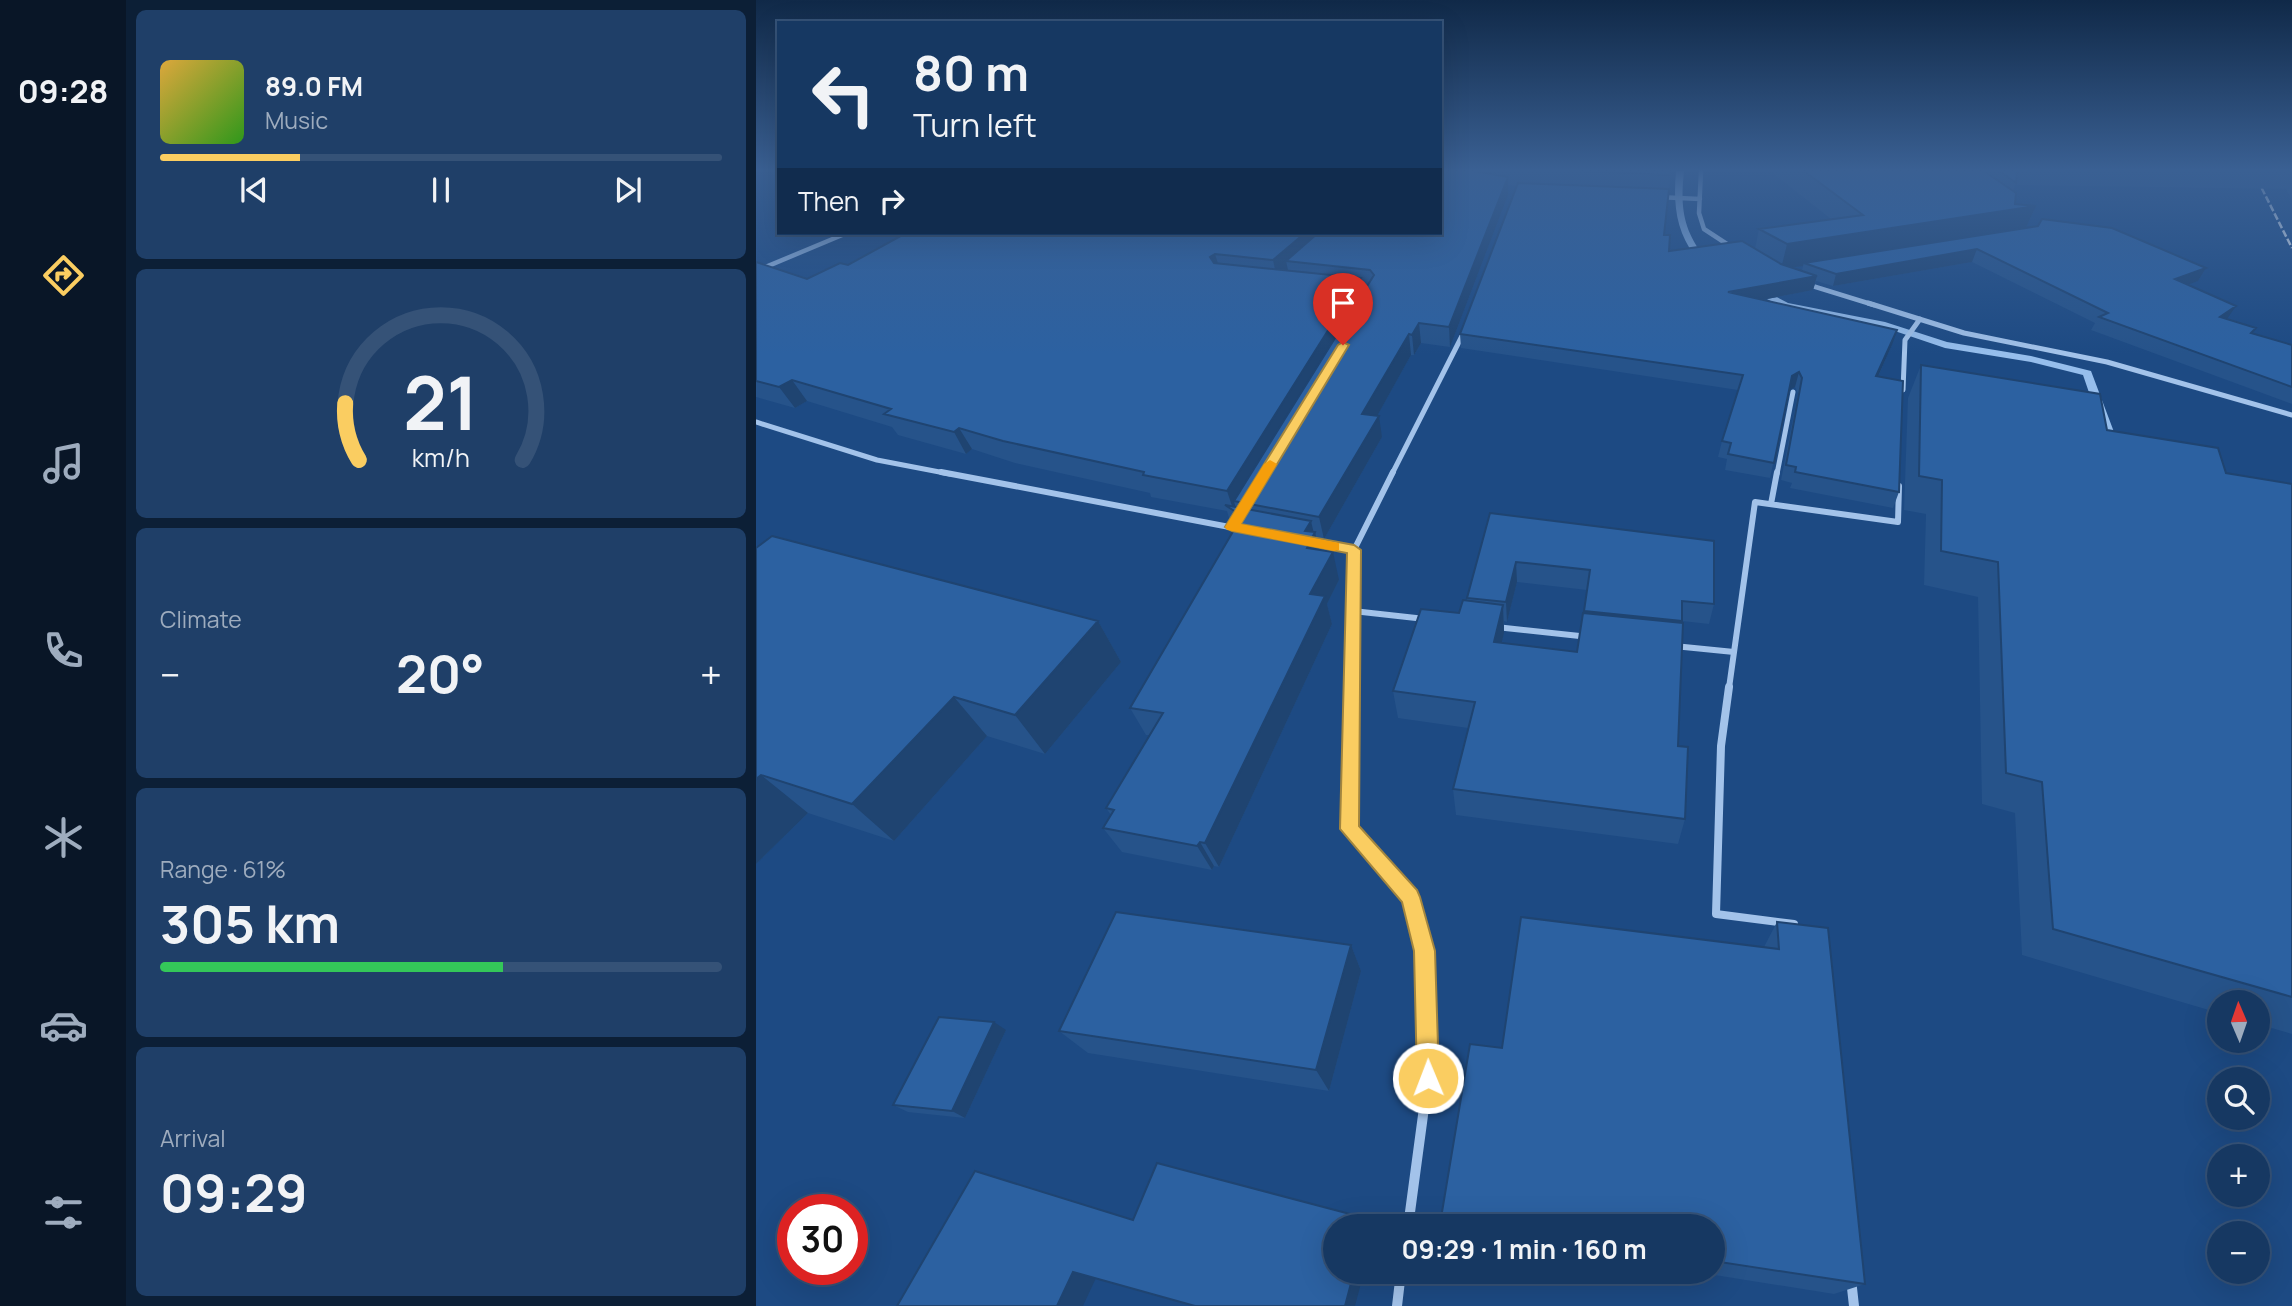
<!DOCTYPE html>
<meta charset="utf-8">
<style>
:root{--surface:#163862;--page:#1f3f68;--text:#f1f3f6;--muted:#9eacbe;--line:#355277;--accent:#facd61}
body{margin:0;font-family:Manrope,sans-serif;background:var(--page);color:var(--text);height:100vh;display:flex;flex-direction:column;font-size:26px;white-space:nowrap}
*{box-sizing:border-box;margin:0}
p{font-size:23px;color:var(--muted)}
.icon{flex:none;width:38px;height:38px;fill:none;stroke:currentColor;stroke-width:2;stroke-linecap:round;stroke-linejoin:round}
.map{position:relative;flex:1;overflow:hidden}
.drawer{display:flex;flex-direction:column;gap:10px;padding:10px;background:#0c1f36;width:630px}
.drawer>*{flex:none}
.banner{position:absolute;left:21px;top:21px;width:665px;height:214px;border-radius:0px;box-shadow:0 7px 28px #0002,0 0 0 2px var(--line);background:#163862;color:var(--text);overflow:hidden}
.needle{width:46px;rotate:358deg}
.buttons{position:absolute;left:1451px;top:990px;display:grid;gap:14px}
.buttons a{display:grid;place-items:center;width:63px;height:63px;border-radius:50%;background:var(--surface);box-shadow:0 7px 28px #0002,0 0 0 2px var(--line);font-size:35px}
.speed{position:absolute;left:21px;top:1194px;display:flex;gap:14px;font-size:35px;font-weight:700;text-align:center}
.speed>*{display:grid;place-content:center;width:91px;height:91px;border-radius:50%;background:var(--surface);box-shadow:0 7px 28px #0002,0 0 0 2px var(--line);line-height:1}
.speed .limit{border:10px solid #d22;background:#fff;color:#111}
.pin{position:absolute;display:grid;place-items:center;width:60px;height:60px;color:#fff;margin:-72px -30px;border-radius:50% 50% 50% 0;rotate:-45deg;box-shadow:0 0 7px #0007}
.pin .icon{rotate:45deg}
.me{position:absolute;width:77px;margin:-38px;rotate:359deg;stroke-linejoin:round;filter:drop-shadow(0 0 5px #0008)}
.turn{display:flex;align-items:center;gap:24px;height:147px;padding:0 21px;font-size:32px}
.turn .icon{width:91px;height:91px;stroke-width:2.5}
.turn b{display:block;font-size:49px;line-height:60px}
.then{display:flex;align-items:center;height:66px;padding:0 21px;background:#0003;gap:14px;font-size:26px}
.big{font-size:52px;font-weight:700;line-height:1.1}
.drawer .widget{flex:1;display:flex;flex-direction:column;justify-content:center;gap:10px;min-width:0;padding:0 24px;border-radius:10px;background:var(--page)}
.drawer .dial{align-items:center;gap:0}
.dial svg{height:182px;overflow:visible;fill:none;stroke:var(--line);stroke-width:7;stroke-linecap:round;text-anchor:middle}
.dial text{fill:var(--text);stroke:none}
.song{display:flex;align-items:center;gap:21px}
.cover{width:84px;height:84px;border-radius:10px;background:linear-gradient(135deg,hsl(40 70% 55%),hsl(110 70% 35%))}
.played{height:7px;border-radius:4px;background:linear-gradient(90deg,var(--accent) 25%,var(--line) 25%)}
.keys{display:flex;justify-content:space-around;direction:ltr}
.heat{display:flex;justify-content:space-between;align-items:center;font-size:38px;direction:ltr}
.charge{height:10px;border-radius:5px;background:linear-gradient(90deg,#34c759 61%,var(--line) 0)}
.trip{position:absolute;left:567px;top:1214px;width:402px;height:70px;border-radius:35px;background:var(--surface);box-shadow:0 7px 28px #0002,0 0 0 2px var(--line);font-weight:700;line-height:70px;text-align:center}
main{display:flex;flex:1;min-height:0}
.tab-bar{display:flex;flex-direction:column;width:126px;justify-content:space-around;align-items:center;background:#091627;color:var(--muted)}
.tab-bar .icon{width:49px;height:49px}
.tab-bar .selected{color:var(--accent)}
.tab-bar b{font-size:32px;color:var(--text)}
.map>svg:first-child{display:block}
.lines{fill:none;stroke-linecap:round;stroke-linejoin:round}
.stream{fill:#96beec;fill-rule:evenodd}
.street-far4{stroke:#a3c3ea;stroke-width:4.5}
.street-far3{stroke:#a3c3ea;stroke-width:5}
.street-far2{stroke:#a3c3ea;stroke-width:6}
.street-far1{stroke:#a3c3ea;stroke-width:8}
.street{stroke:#a3c3ea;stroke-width:10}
.rail{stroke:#fff;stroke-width:2.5;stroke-dasharray:7 2.5;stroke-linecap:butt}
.wall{fill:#26538a;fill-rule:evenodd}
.shaded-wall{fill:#1f4471}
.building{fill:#2c61a1;stroke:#1f4471;stroke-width:2}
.route{fill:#facd61;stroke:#a2853f;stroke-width:2}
.slow{fill:#f59e0b}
</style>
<main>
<nav class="tab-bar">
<b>09:28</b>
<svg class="icon selected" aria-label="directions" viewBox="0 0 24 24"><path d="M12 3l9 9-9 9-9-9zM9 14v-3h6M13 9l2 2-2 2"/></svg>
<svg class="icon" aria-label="music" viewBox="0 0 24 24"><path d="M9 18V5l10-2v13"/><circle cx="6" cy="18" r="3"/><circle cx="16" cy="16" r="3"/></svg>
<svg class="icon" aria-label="phone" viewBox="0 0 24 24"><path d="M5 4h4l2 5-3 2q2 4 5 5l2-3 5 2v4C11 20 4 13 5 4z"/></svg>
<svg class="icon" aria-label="climate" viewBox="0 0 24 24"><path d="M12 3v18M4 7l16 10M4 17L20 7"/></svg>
<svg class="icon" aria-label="car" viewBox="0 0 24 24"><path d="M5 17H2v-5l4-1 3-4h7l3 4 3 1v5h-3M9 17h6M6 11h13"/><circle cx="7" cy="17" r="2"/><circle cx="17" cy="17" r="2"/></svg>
<svg class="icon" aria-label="filters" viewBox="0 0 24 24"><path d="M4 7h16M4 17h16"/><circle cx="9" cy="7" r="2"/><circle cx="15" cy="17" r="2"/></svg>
</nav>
<section class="drawer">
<div class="widget">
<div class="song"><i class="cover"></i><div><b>89.0 FM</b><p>Music</p></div></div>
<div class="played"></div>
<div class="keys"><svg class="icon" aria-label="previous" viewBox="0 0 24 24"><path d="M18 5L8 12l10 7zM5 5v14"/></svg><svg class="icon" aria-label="pause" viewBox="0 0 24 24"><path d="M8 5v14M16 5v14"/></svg><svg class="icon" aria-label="next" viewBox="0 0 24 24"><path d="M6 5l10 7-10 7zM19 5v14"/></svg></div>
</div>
<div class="widget dial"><svg viewBox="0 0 100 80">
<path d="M14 69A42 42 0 1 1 86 69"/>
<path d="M14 69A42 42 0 0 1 8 44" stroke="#facd61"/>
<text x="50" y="56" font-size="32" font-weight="700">21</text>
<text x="50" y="72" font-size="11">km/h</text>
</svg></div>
<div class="widget"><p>Climate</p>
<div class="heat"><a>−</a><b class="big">20°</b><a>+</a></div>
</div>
<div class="widget"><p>Range · 61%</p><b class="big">305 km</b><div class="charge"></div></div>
<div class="widget"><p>Arrival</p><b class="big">09:29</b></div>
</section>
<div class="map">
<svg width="1536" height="1306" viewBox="0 0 1536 1306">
<rect width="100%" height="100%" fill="#1d4a83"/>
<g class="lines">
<path class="stream" d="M920,171h8c-4,37 -1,60 23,89l-1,2h-6c-24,-27 -27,-56 -24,-91z
M996,287h6l30,16 97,19 62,20 84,14 60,15 29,77 -6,3 -6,-3 -25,-73 -52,-13 -86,-14 -65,-22 -98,-19 -30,-16z"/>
<path class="street-far4" d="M945,171l-2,42 5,16 29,19
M902,197l42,2
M0,271l91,-38
M1050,284l68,21"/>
<path class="street-far3" d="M1112,303l96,30 143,29 185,53
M1147,390l2,-50 15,-21
M0,422l121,38 73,14
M636,474l72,-142
M1021,474l16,-82"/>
<path class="street-far2" d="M185,472l299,57
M1015,504l6,-32
M554,542l44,8
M597,611l72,8
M740,627l93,10
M918,646l60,6
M596,688l2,-138 39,-78
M973,688l26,-186 143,20 1,-36"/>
<path class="street-far1" d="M596,687l-2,142 60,68 15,64
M973,687l-8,59 -5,168 78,10"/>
<path class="street" d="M652,1227l20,-149 -3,-119
M1095,1279l3,27
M641,1306l4,-34"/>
<path class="rail" d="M1497,171l39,77"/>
</g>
<path class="wall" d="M684,171h231l-7,64 5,16 86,-2 4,-20 72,-10 -61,-48h522v29l-6,-11 -271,-4 -2,6 2,13 21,2 -10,22 180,40 -8,13 -10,3 39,35 29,9 -4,5 40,12v59l-201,-74 4,-7 -123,-61 -139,24 -17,-5 -3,9 -51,10 130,45 -14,32 21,115 -6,16 -103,-20 2,-5 -11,-3 17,-87 -3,-6 -6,3 -19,88 -45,-8 2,-11 -9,-2 4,-16 16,-51 -277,-42 -1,-14 57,-148 -9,-1v10l-58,152 -29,-4 -7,12h-3l-34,61 5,21 -58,102 -7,-2 3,13 19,30 -12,24 5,20 -113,243 -5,-1 -2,4 -90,-18 -19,-24 8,-13 -5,-7 44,-73h-4l-16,-27 103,-177 -6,-20 -76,-14 -1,-4 -135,-30 -43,-14 -6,5 -68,-19 -6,-8 -85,-26 -12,7 -39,-11v-135l51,17 41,-14 592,-32zM1047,266l-1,5 -11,-4z
M1165,365l186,65 119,43 66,11v550l-34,-10v-21h-39v10l-197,-58 -7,-142 -33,-9 -4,-207 -54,-12 2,-71 -22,-4 4,-112z
M734,513l224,91 -5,20 -27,-3 -1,2 -3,123 7,73 -7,25 -222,-29 -3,-26 15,-61 -70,-10 -5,-27 66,-78 8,-12v-3zM761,582l70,8 -10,62 -76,-9 3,-10v-12l3,1z
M0,548l342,73 23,41 -76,92 -58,-18 -93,105 -86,-28 -52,51z
M1021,922l88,362 -31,10 -138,-22h17v-45h-268l-4,-9 61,-170 262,-101z
M595,945l10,26 -32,120 -241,-38 -29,-22z
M250,1030l-41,88 -57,-6 -15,-7z"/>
<path class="shaded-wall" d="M752,177v18l-58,152 -1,-20z
M1280,206l-11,24 -221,33 -1,3 -22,3 6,-25z
M549,233h26l-45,28 2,9 -11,9 -4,-19z
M1221,249l-5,13 -139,24 3,-12z
M459,254l6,19 -11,-16z
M1450,268l-8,13 -30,11 7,-13z
M1061,276l-4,14 -88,17 3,-15z
M605,278l3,20 -130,203 2,8 -2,3 -7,-21z
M1480,306l-9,13 -7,-2z
M663,323l2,20 -7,12 -2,-20z
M1141,330l-5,15 -21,47 5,-16z
M653,334l2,21 -45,81 -4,-22z
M1043,372l-4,15 -7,4 4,-15z
M36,380l15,21 -12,7 -16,-21z
M623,416l3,21 -58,102 -5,-22z
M203,428l13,21 -6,5 -12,-22z
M555,521l3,13 1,-2 7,29 -15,-13 -2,-17z
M577,552l6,28 -12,24 5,20 -113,243 -14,-24 105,-249z
M760,562l1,20 -10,40 -1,-20z
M747,605l1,28 -9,37 -1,-28z
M342,621l23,41 -76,92 -30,-39z
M198,697l33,39 -93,105 -42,-37z
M5,775l47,38 -52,51v-85z
M444,842l14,24 -2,4 -15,-24z
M595,945l10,26 -32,120 -13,-21z
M238,1022l12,8 -41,88 -13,-7z
M613,1219l8,8h-10z
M317,1272l23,6 -13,28h-26z
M598,1272h10l-9,34h-10z"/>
<path class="building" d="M684,171h34l34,6 -59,150 -30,-4 -7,12 -3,-1 -47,80 17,2 -60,101 -85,-16 140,-226 -4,-5 -84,-9 32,-28h122z
M824,171h91v4z
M1048,171h180l32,22 -1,11 21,2 -249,38 -28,-15 104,-14z
M1244,171h17l-1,12z
M762,183l151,6 -5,46h6l-1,16 73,-10 39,23 36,12 -89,16 169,38 -21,46 27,5 -4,111 -104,-20 1,-5 -10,-2 16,-87 -3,-6 -7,4 -18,87 -46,-9 3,-11 -9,-2 21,-66 -283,-41z
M1286,219l70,9 94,40 -31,11 61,27 -16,11 36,11 -5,5 41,12v42l-193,-70 9,-4 -131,-64 -141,25 -32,-11 234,-37z
M150,233h399l-32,27 -58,-6 -5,3 4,6 147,15 -134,213 -84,-16 1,-3 -141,-31 -44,-13 -5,4 -70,-18 7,-5 -99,-29 -13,7 -23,-6v-119l51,17 33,-16 8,2z
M1165,365l179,29 7,36 111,18 8,25 66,11v513l-239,-68 -11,-147 -36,-9 -8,-211 -57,-11 1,-71 -23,-4z
M469,505l86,16 -6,10 10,1 -8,16 26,4 -23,42 15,2 -120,247 -5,-1 -3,4 -94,-18 11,-18 -8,-2 57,-95 -33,-5 112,-192z
M734,513l224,28v63l-32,-3v20l-98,-10 6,-41 -74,-8 -10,40 -39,-4z
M16,536l326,85 -83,94 -61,-18 -102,107 -91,-29 -5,4v-231z
M707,600l40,5 -9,37 83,10 6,-39 100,10 -5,123 10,1 -3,72 -232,-30 22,-87 -82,-11 28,-82 38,4z
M360,912l235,33 -35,125 -257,-39z
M765,917l258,32 -2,-27 51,6 37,356 -152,-23v-34h-217l-55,-9 29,-174 32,4z
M183,1017l55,5 -42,89 -59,-6z
M401,1163l212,56 -2,8h-32v45h19l-9,34h-150l-122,-34 -16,34h-160l78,-135 158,49z"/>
<linearGradient id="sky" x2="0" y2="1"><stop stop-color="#102948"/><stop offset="0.48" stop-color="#3a6093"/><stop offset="1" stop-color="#3a6093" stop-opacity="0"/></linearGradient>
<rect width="1536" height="354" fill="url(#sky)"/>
<path class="route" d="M587,342l6,3 -108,179 113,21 7,5 -2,276 58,64 3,7 15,54 4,127 -3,8 -8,4 -8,-4 -3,-8 -3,-127 -12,-49 -62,-73 7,-276 -115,-22 -7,-4 113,-182z"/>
<path class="slow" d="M514,460l7,4 -36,60 93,18 5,1v7l-5,1 -107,-21 -2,-3 39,-63z"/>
</svg>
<div class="buttons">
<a><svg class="needle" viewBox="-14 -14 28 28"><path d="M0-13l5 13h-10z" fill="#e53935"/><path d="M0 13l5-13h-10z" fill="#9eacbe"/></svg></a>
<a><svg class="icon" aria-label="search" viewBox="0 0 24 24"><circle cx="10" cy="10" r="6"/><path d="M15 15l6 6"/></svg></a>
<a>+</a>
<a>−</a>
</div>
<div class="speed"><div class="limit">30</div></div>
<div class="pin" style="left:587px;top:345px;background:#d93025"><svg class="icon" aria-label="arrive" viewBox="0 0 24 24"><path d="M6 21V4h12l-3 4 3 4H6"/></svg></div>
<svg class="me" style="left:672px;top:1078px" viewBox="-20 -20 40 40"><circle r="17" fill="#facd61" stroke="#fff" stroke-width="3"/><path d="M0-11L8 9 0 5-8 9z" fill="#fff"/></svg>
<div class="trip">09:29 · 1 min · 160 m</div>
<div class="banner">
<div class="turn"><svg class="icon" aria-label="left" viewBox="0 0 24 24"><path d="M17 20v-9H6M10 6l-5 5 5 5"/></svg><div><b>80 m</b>Turn left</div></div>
<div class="then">Then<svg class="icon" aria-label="right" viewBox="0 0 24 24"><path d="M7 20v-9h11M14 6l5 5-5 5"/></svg></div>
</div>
</div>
</main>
